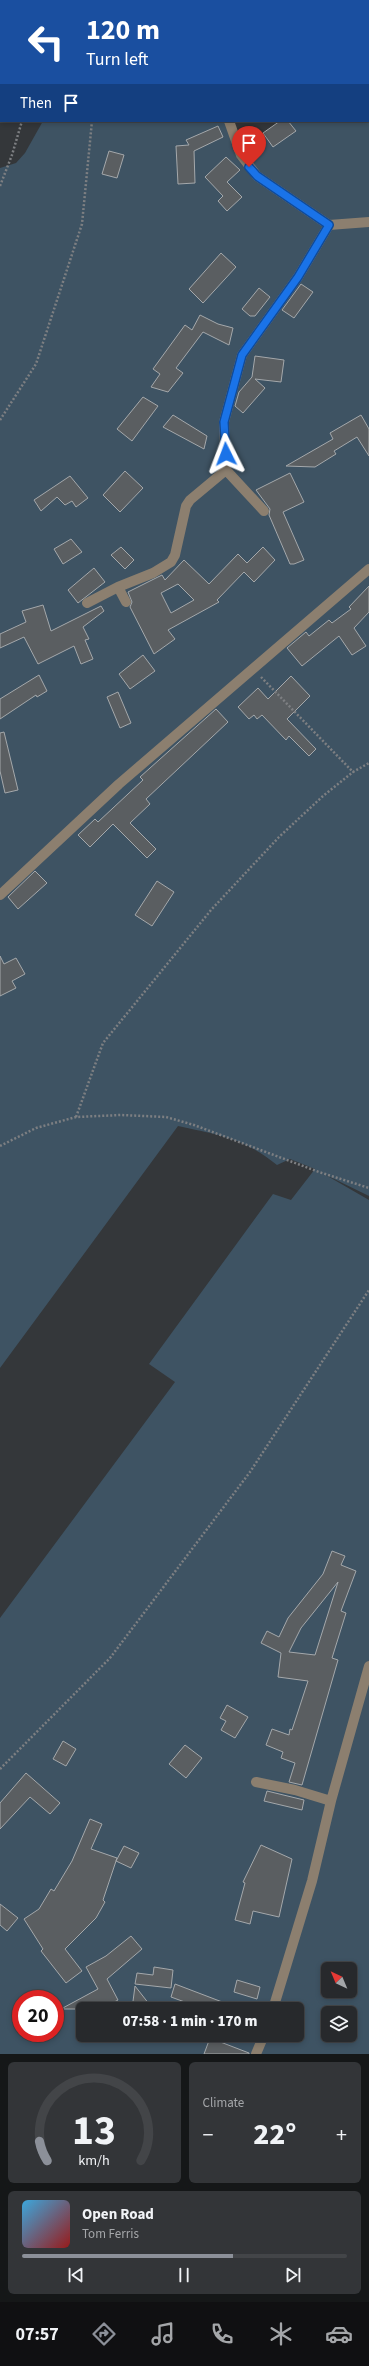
<!DOCTYPE html>
<meta charset="utf-8">
<style>
:root{--surface:#27292c;--page:#333538;--text:#f1f3f6;--muted:#a4a6a9;--line:#434548;--accent:#8c9099}
body{margin:0;font-family:"Source Sans 3",sans-serif;background:var(--page);color:var(--text);height:100vh;display:flex;flex-direction:column;font-size:15px;white-space:nowrap}
*{box-sizing:border-box;margin:0}
p{font-size:13px;color:var(--muted)}
.icon{flex:none;width:22px;height:22px;fill:none;stroke:currentColor;stroke-width:2;stroke-linecap:round;stroke-linejoin:round}
.map{position:relative;height:2054px;overflow:hidden}
.drawer{display:flex;flex-direction:column;gap:8px;padding:8px;background:#151718;flex:1}
.drawer>*{flex:none}
.banner{position:absolute;left:0px;top:0px;width:369px;height:122px;box-shadow:0 2px 6px #0003,0 0 0 1px var(--line);background:#1a4fa0;color:#fff;overflow:hidden}
.needle{width:26px;rotate:316deg}
.fabs{position:absolute;left:321px;top:1962px;display:grid;gap:8px}
.fabs a{display:grid;place-items:center;width:36px;height:36px;border-radius:6px;background:var(--surface);box-shadow:0 2px 6px #0003,0 0 0 1px var(--line);font-size:20px}
.speed{position:absolute;left:12px;top:1990px;display:flex;gap:8px;font-size:20px;font-weight:700;text-align:center}
.speed>*{display:grid;place-content:center;width:52px;height:52px;border-radius:50%;background:var(--surface);box-shadow:0 2px 6px #0003,0 0 0 1px var(--line);line-height:1}
.speed .limit{border:6px solid #d22;background:#fff;color:#111}
.pin{position:absolute;display:grid;place-items:center;width:34px;height:34px;color:#fff;margin:-41px -17px;border-radius:50% 50% 50% 0;rotate:-45deg;box-shadow:0 0 4px #0007}
.pin .icon{rotate:45deg}
.me{position:absolute;width:44px;margin:-22px;rotate:357deg;stroke-linejoin:round;filter:drop-shadow(0 0 3px #0008)}
.turn{display:flex;align-items:center;gap:14px;height:84px;padding:0 20px;font-size:18px}
.turn .icon{width:52px;height:52px;stroke-width:2.5}
.turn b{display:block;font-size:28px;line-height:34px}
.then{display:flex;align-items:center;height:38px;padding:0 20px;background:#0003;gap:8px;font-size:15px}
.big{font-size:30px;font-weight:800;line-height:1.1}
.drawer .tile{flex:1;display:flex;flex-direction:column;justify-content:center;gap:6px;min-width:0;padding:0 14px;border-radius:6px;background:var(--page)}
.drawer .dial{align-items:center;gap:0}
.dial svg{height:104px;overflow:visible;fill:none;stroke:var(--line);stroke-width:7;stroke-linecap:round;text-anchor:middle}
.dial text{fill:var(--text);stroke:none}
.song{display:flex;align-items:center;gap:12px}
.cover{width:48px;height:48px;border-radius:6px;background:linear-gradient(135deg,hsl(200 70% 55%),hsl(0 70% 35%))}
.played{height:4px;border-radius:2px;background:linear-gradient(90deg,var(--accent) 65%,var(--line) 65%)}
.keys{display:flex;justify-content:space-around;direction:ltr}
.heat{display:flex;justify-content:space-between;align-items:center;font-size:22px;direction:ltr}
.drawer .tiles{flex:1;display:grid;gap:8px;grid-template-columns:1fr 1fr}
.tile:last-child{grid-column:span 2}
.trip{position:absolute;left:76px;top:2002px;width:228px;height:40px;border-radius:6px;background:var(--surface);box-shadow:0 2px 6px #0003,0 0 0 1px var(--line);font-weight:800;line-height:40px;text-align:center}
.tab-bar{display:flex;height:64px;justify-content:space-around;align-items:center;background:#101012;color:var(--muted)}
.tab-bar .icon{width:28px;height:28px}
.tab-bar .on{color:var(--accent)}
.tab-bar b{font-size:18px;color:var(--text)}
.map>svg:first-child{display:block}
.green{fill:#3e5363;fill-rule:evenodd}
.building{fill:#5a5e61;stroke:#a4a8ab;fill-rule:evenodd}
.lines{fill:none;stroke-linecap:round;stroke-linejoin:round}
.path{stroke:#7d7f82;stroke-width:2.5;stroke-dasharray:2 2;stroke-linecap:butt}
.minor{stroke:#8c7f6f;stroke-width:10}
.route-casing{stroke:#114b97;stroke-width:10}
.route{stroke:#1a73e8;stroke-width:7}
</style>
<div class="map">
<svg width="369" height="2054" viewBox="0 0 369 2054">
<rect width="100%" height="100%" fill="#34373a"/>
<path class="green" d="M205,0h164v1196l-45,-22 45,26v854h-369v-436l175,-236 -26,-18 124,-170 18,6 24,-31 -25,-10 -13,6c-33,-27 -58,-30 -99,-39l-178,242v-1200l16,-5 9,-10 18,-32h183l14,39 40,-39h88v-120zM328,1969h22v22h-22zM21,1999h34v34h-34zM83,2009h214v26h-214zM328,2013h22v22h-22z"/>
<path class="building" d="M280,121h8l8,10 -23,16 -10,-14z
M218,126l5,11 -29,14 1,32 -17,1 -2,-38 13,-1 -3,-5z
M109,151l15,4 -7,23 -15,-4z
M226,157l14,13 -13,12 15,15 -15,14 -9,-10 5,-5 -18,-19z
M221,253l15,14 -33,36 -14,-14z
M301,284l12,8 -19,26 -12,-8z
M259,288l11,9 -15,19h-5l-8,-7z
M200,315l18,9 15,4 -4,17 -26,-13 -27,36 7,5 -15,19 -17,-5 9,-13 -7,-5 32,-44 7,5z
M255,356l29,4 -3,22 -26,-3 10,9 -22,25 -8,-7 4,-14 13,-15z
M143,397l15,9 -26,35 -15,-12z
M173,415l34,21 -3,13 -41,-22z
M361,415l8,14v27l-12,-19 -23,14 2,3 -21,13 -29,-1 47,-27 -3,-6z
M125,471l18,17 -23,24 -17,-17z
M290,473l14,29 -21,10 21,48 -10,4h-4l-21,-49 1,-6 -14,-19z
M70,476l18,22 -12,9 -4,-6 -7,4 -8,-8 -16,14 -7,-11z
M71,539l11,13 -19,12 -9,-15z
M121,547l13,13 -9,9 -14,-14z
M263,547l12,13 -21,22 -10,-10 -27,28 2,2 -51,28 7,9 -21,15 -24,-47 2,-5 -4,-10 34,-17 3,5 19,-20 25,24 29,-30 9,9zM178,584l16,16 -23,13 -10,-20z
M94,568l11,14 -27,21 -10,-13z
M369,586v26l-15,16 12,18 -14,9 -13,-19 -37,30 -15,-18 19,-16 3,4 20,-16 3,3 19,-14 -2,-2z
M43,605l8,26 50,-25 3,5 -21,16 6,12 -4,1 8,19 -12,5 -7,-18 -36,18 -14,-27 -24,11v-14l26,-12 -4,-11z
M143,655l12,16 -25,18 -11,-15z
M39,675l8,16 -10,6 -1,-2 -36,24v-20z
M291,676l19,20 -23,23 29,30 -7,7 -20,-20 -3,4 -24,-25 -5,4 -3,-4 -5,4 -11,-12 20,-19 10,11z
M118,692l13,31 -11,5 -13,-31z
M216,709l12,13 -82,77 4,5 -20,19 26,26 -9,9 -34,-34 -23,23 -12,-12 17,-16 3,3 45,-42 -3,-3z
M4,732l14,58 -13,3 -5,-22v-38z
M35,871l12,12 -29,26 -10,-12z
M157,881l17,11 -22,34 -17,-11z
M0,956l4,8 12,-6 9,16 -13,7 4,7 -16,8z
M332,1551l13,5 -4,9 15,6 -15,40 5,2 -14,45 6,2 -36,125 -13,-3 6,-19 -14,-5 2,-6 -17,-7 6,-16 17,6 1,-6 2,1 16,-49 -30,-4 3,-24 -20,-10 6,-12 12,6 9,-19 35,-44zM338,1582l-23,73 -26,-3 12,-24z
M227,1705l21,12 -13,21 -14,-8 5,-9 -6,-3z
M63,1741l13,8 -10,17 -13,-7z
M185,1745l17,13 -16,20 -17,-14z
M26,1773l34,30 -10,11 -20,-17 -30,32v-26z
M267,1791l37,9 -2,10 -38,-9z
M90,1819l12,5 -11,25 26,9 -14,42 2,2 -9,16 -31,31 17,22 -16,12 -25,-32 2,-2 -19,-30 15,-10 12,-20 3,2 18,-30z
M261,1845l31,14 -13,58 -26,-6 -3,13 -15,-4 10,-37 -2,-1z
M124,1846l15,7 -8,15 -15,-7z
M0,1904l18,14 -11,13 -7,-6z
M131,1936l11,13 -35,30 11,21 -17,9h-40l37,-20 -12,-22 20,-11z
M154,1967l19,3 -2,18 -36,-4 2,-11 16,2z
M237,1980l23,7 -3,12 -23,-7z
M175,1984l63,24v1h-34l-33,-12z
M135,1986l18,23h-21z
M210,2038l39,15v1h-45z"/>
<g class="lines">
<path class="path" d="M40,1v-1
M0,186l12,-31 10,-34
M0,420l36,-56 46,-140 10,-103
M261,677l92,95 16,-9
M76,1117l27,-74 108,-133 68,-73 44,-41 30,-24
M0,1146l36,-18 40,-11 45,-2 45,2 28,8 125,47 50,16
M0,1769l110,-111 140,-186 119,-182"/>
<path class="minor" d="M198,1v-1
M229,121l12,34 16,21 72,49 40,-3
M264,511l-38,-41 -2,-48 18,-67 56,-78 31,-52
M118,587l8,15
M87,603l31,-16 35,-14 18,-11 4,-7 11,-49 4,-6 36,-30
M0,895l119,-111 250,-215
M256,1782l39,8 36,11
M273,2009l39,-128 19,-80 38,-135
M256,2054l8,-19"/>
</g>
<g class="lines">
<defs>
<path id="route" d="M226,454l-2,-32 18,-67 56,-78 31,-52 -72,-49 -8,-9"/>
</defs>
<use href="#route" class="route-casing"/>
<use href="#route" class="route"/>
</g>
</svg>
<div class="fabs">
<a><svg class="needle" viewBox="-14 -14 28 28"><path d="M0-13l5 13h-10z" fill="#e53935"/><path d="M0 13l5-13h-10z" fill="#a4a6a9"/></svg></a>
<a><svg class="icon" aria-label="layers" viewBox="0 0 24 24"><path d="M12 4l9 5-9 5-9-5zM3 14l9 5 9-5"/></svg></a>
</div>
<div class="speed"><div class="limit">20</div></div>
<div class="pin" style="left:249px;top:167px;background:#d93025"><svg class="icon" aria-label="arrive" viewBox="0 0 24 24"><path d="M6 21V4h12l-3 4 3 4H6"/></svg></div>
<svg class="me" style="left:226px;top:454px" viewBox="-20 -20 40 40"><path d="M0-17L14 15 0 8-14 15z" fill="#1a73e8" stroke="#fff" stroke-width="4"/></svg>
<div class="trip">07:58 · 1 min · 170 m</div>
<div class="banner">
<div class="turn"><svg class="icon" aria-label="left" viewBox="0 0 24 24"><path d="M17 20v-9H6M10 6l-5 5 5 5"/></svg><div><b>120 m</b>Turn left</div></div>
<div class="then">Then<svg class="icon" aria-label="arrive" viewBox="0 0 24 24"><path d="M6 21V4h12l-3 4 3 4H6"/></svg></div>
</div>
</div>
<section class="drawer">
<div class="tiles">
<div class="tile dial"><svg viewBox="0 0 100 80">
<path d="M14 69A42 42 0 1 1 86 69"/>
<path d="M14 69A42 42 0 0 1 8 54" stroke="#8c9099"/>
<text x="50" y="56" font-size="32" font-weight="700">13</text>
<text x="50" y="72" font-size="11">km/h</text>
</svg></div>
<div class="tile"><p>Climate</p>
<div class="heat"><a>−</a><b class="big">22°</b><a>+</a></div>
</div>
<div class="tile">
<div class="song"><i class="cover"></i><div><b>Open Road</b><p>Tom Ferris</p></div></div>
<div class="played"></div>
<div class="keys"><svg class="icon" aria-label="previous" viewBox="0 0 24 24"><path d="M18 5L8 12l10 7zM5 5v14"/></svg><svg class="icon" aria-label="pause" viewBox="0 0 24 24"><path d="M8 5v14M16 5v14"/></svg><svg class="icon" aria-label="next" viewBox="0 0 24 24"><path d="M6 5l10 7-10 7zM19 5v14"/></svg></div>
</div>
</div>
</section>
<nav class="tab-bar">
<b>07:57</b>
<svg class="icon on" aria-label="directions" viewBox="0 0 24 24"><path d="M12 3l9 9-9 9-9-9zM9 14v-3h6M13 9l2 2-2 2"/></svg>
<svg class="icon" aria-label="music" viewBox="0 0 24 24"><path d="M9 18V5l10-2v13"/><circle cx="6" cy="18" r="3"/><circle cx="16" cy="16" r="3"/></svg>
<svg class="icon" aria-label="phone" viewBox="0 0 24 24"><path d="M5 4h4l2 5-3 2q2 4 5 5l2-3 5 2v4C11 20 4 13 5 4z"/></svg>
<svg class="icon" aria-label="climate" viewBox="0 0 24 24"><path d="M12 3v18M4 7l16 10M4 17L20 7"/></svg>
<svg class="icon" aria-label="car" viewBox="0 0 24 24"><path d="M5 17H2v-5l4-1 3-4h7l3 4 3 1v5h-3M9 17h6M6 11h13"/><circle cx="7" cy="17" r="2"/><circle cx="17" cy="17" r="2"/></svg>
</nav>
